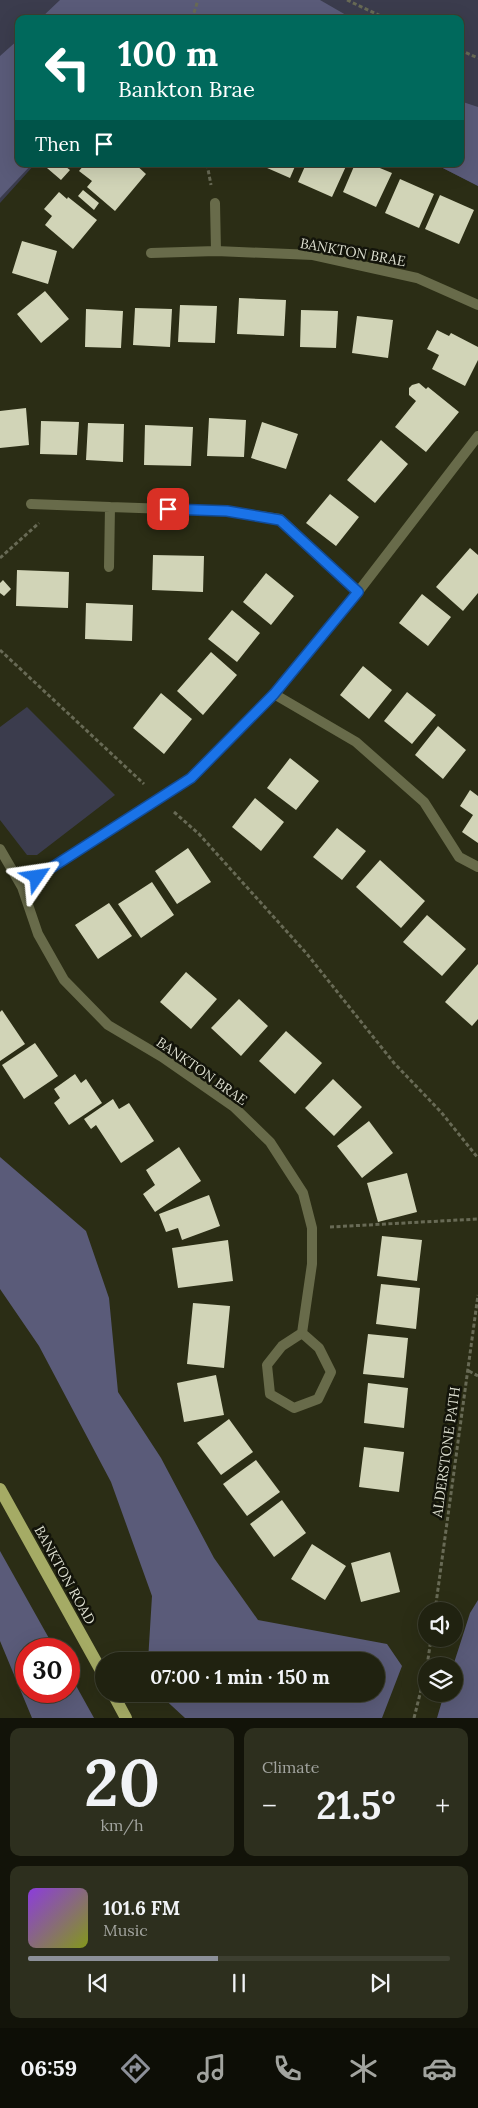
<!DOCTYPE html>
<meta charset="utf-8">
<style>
:root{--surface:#202210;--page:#2d2f1e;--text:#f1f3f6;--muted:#a2a49f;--line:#3d3f30;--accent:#8c9099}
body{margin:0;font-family:Lora,serif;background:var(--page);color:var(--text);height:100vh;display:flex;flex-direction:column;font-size:19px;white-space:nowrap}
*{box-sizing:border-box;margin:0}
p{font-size:16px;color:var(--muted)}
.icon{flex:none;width:28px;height:28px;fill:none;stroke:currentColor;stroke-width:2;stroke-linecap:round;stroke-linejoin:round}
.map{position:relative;height:1718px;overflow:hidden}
.drawer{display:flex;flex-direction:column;gap:10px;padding:10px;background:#121309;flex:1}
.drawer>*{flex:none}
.guide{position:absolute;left:15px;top:15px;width:449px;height:152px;border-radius:10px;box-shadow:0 5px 20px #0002,0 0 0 1px var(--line);background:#00695c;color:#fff;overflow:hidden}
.fabs{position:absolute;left:418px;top:1602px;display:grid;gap:10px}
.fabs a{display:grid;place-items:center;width:45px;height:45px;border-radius:50%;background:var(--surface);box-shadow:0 5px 20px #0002,0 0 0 1px var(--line);font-size:25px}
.speed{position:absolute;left:15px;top:1638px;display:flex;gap:10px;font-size:25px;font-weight:700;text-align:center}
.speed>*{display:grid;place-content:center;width:65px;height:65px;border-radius:50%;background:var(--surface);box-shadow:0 5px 20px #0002,0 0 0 1px var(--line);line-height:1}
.speed .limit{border:8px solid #d22;background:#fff;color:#111}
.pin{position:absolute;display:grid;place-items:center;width:42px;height:42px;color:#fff;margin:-21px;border-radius:10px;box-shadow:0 2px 8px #0006}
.me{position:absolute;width:55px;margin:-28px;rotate:58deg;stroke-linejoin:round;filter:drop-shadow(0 0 4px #0008)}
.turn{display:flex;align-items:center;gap:18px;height:105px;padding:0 20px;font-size:22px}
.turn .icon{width:65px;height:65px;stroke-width:2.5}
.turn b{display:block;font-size:35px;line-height:42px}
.then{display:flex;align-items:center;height:48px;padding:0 20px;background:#0003;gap:10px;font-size:19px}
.big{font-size:38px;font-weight:700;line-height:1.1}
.drawer .card{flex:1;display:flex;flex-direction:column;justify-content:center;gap:8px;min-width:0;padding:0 18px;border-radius:10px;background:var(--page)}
.drawer .dial{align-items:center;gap:0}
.dial b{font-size:65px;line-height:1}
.song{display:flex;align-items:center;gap:15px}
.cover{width:60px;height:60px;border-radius:8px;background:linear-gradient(135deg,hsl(270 70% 55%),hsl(70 70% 35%))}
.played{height:5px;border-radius:2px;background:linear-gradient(90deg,var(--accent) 45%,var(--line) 45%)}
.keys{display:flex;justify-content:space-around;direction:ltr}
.heat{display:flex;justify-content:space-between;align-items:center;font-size:28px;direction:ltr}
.drawer .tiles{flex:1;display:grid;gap:10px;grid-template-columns:1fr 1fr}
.card:last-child{grid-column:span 2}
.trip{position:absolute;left:95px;top:1652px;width:290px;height:50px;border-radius:25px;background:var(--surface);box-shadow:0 5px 20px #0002,0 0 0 1px var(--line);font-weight:700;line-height:50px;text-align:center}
.tabs{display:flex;height:80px;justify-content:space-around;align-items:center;background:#0d0e06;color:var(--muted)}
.tabs .icon{width:35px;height:35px}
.tabs .on{color:var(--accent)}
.tabs b{font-size:22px;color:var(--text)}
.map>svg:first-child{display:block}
.green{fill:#3b3c4d}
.forest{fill:#5a5b79}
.building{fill:#d1d4b7}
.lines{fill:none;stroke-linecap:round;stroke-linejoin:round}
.path{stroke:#686a55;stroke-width:3;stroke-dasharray:4 2.5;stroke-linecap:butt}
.street{stroke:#686b4a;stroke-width:10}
.primary{stroke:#a5ab65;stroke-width:12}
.route-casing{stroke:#114b97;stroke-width:12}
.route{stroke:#1a73e8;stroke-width:9}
.labels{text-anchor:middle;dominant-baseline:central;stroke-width:5;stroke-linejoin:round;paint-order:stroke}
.street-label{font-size:14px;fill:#dddfd0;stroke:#13140a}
</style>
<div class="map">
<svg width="478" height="1718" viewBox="0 0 478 1718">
<rect width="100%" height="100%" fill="#2b2d15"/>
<path class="green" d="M0,0h478v186l-43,-22h25v-145h-441v145h16l-35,39z
M27,707l88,88 -78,60h-10l-27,-35v-93z"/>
<path class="forest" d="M60,0h260l33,19h-313z
M19,39v125h13l-32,34v-142z
M460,101l18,6v79l-43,-22h25z
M0,1157l86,74 23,67 9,94 43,66 53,100 44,62 129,24 15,22 -20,52h-197l-26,-24h217v-33h-228l4,-65 -41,-114 -72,-136 -39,-57z
M0,1551l55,98h-29v42h43v-18l25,45h-62l-32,-77z
M478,1600v118h-41l7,-24h10l-1,-28 17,-53z"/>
<path class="building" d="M50,164h12l8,6 -9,10 -14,-12z
M85,164h50l11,10 -31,37 -28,-24 5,-6 -13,-10z
M258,164h38l-6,14z
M306,164h41l-15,33 -34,-15z
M355,164h15l22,9 -16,34 -33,-15z
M400,179l34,15 -15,34 -34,-15z
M83,190l16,13 -5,7 -16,-14z
M59,192l8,7 1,-2 29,23 -24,29 -28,-24 7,-9 -8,-7z
M440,195l34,15 -15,34 -34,-15z
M22,241l35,10 -9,33 -36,-11z
M45,291l24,28 -28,24 -24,-29z
M239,298l47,2 -2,36 -47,-2z
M180,305l37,1 -2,37 -37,-1z
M135,308l37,1 -2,38 -37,-2z
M86,309l37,2 -2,37 -36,-1z
M301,310l37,1 -2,37 -36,-1z
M357,316l36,4 -5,38 -36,-5z
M437,330l12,6 2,-3 27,14v13l-13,26 -33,-17 7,-14 -12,-6z
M419,383l7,6 2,-2 31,25 -33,40 -31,-25 21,-26 -7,-6v-7l3,-3z
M26,408l3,37 -29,3v-37z
M209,418l37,2 -2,37 -37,-1z
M41,421l38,1 -2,33 -37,-1z
M262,422l36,12 -12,35 -35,-11z
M88,423l36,1 -1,38 -37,-2z
M145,425l48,2 -2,39 -47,-1z
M381,440l27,24 -33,39 -28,-23z
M330,494l29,23 -23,29 -30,-23z
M470,548l8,7v38l-15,18 -27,-24z
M153,555l51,1 -1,36 -51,-2z
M17,570l52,2 -1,36 -52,-2z
M266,573l28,23 -23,29 -28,-23z
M3,580l8,9 -7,7 -4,-3v-10z
M422,594l29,23 -23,29 -29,-23z
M86,603l47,2 -1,36 -47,-2z
M232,610l28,23 -23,29 -29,-23z
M211,652l26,23 -34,40 -26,-24z
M363,666l29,24 -23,29 -29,-24z
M407,692l29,23 -24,29 -28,-23z
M161,693l31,26 -28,35 -31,-26z
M438,726l28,24 -23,29 -28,-24z
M290,758l29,23 -23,29 -29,-22z
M470,790l8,6v47l-16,-11 11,-17 -13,-9z
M255,798l29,24 -23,29 -29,-24z
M337,828l29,23 -24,29 -29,-23z
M188,848l23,34 -34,22 -22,-33z
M380,860l45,41 -24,27 -45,-41z
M152,882l22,33 -33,23 -23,-34z
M109,903l23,33 -34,23 -23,-34z
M427,915l39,34 -24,27 -39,-34z
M478,964v55l-6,7 -27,-24z
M186,972l31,27 -26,30 -31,-27z
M239,999l29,27 -27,30 -30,-28z
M2,1010l23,34 -25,17v-49z
M286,1031l36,32 -27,31 -36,-33z
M35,1043l23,33 -34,23 -22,-34z
M75,1074l6,9 5,-4 16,24 -33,22 -15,-22 6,-5 -6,-9z
M333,1079l29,28 -28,29 -29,-28z
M113,1099l6,10 10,-6 25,38 -33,22 -25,-38 -5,4 -7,-10z
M369,1121l24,32 -31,25 -25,-32z
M179,1147l22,34 -46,31 -12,-18 12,-9 -9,-15z
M407,1173l10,39 -39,10 -11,-39z
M209,1195l11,31 -38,14 -4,-12 -12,4 -7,-18z
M382,1236l40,4 -5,41 -40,-5z
M228,1240l5,41 -55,7 -6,-40z
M381,1284l39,4 -4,41 -40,-5z
M193,1303l37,3 -6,62 -37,-4z
M368,1334l40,4 -4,40 -41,-4z
M216,1375l8,40 -40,7 -7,-39z
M368,1383l40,5 -4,40 -40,-5z
M229,1419l24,33 -32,23 -24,-32z
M364,1447l40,5 -5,40 -40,-5z
M256,1460l24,32 -33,24 -24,-32z
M282,1500l24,33 -32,24 -24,-33z
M312,1544l34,22 -21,34 -34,-21z
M390,1552l10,40 -39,10 -10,-39z"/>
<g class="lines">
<path class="path" d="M347,0l40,19
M192,19l6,-19
M460,50l18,8
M207,164l4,21
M0,558l39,-35
M0,650l144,134
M174,812l25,22 108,120 87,109 47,49 37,46
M330,1227l148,-8
M469,1371l9,5
M435,1611l43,-316
M427,1666l4,-27
M414,1718l12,-48"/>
<path class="street" d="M215,203l1,48
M151,253l65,-2 97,4 104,23 61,27
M31,504l79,3
M109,567l1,-60 117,4 53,8 78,73
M274,694l82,48 68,60 35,55 19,10
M0,849l22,38 16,47 26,46 44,45 54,32 72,50 36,35 33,51 9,35v36l-10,69 17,15 12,24 -13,27 -24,9 -24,-14 -3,-29 15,-19 20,-13
M22,887l169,-109 83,-84 84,-102 120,-156"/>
<path class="primary" d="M0,1489l104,187
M113,1694l13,24"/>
</g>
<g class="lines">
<defs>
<path id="route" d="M37,877l154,-99 83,-84 84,-102 -78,-72 -53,-9 -59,-2"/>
</defs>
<use href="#route" class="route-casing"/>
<use href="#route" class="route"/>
</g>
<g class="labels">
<g class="street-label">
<text transform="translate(353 252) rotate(10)">BANKTON BRAE</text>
<text transform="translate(202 1071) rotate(35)">BANKTON BRAE</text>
<text transform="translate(446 1452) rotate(-82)">ALDERSTONE PATH</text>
<text transform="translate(65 1575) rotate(61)">BANKTON ROAD</text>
</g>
</g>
</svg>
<div class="fabs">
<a><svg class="icon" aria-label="sound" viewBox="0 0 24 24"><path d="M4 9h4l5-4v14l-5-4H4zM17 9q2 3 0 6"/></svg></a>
<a><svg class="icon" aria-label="layers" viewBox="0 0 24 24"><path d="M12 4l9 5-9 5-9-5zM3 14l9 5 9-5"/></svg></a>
</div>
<div class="speed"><div class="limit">30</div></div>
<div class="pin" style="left:168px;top:509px;background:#d93025"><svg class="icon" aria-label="arrive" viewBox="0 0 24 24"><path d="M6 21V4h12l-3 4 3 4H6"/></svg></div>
<svg class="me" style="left:37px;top:877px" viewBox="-20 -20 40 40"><path d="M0-17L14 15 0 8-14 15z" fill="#1a73e8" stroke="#fff" stroke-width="4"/></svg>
<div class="trip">07:00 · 1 min · 150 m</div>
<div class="guide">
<div class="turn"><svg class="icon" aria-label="left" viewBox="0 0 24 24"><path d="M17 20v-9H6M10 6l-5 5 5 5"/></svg><div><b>100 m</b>Bankton Brae</div></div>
<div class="then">Then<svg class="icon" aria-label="arrive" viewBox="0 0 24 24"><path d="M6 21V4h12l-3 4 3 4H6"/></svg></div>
</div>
</div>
<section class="drawer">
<div class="tiles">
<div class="card dial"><b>20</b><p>km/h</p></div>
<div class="card"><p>Climate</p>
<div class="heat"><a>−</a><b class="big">21.5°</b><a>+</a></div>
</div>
<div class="card">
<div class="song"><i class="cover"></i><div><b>101.6 FM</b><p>Music</p></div></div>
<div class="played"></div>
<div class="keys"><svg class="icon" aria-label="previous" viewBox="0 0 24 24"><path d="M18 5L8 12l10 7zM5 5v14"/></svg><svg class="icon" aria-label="pause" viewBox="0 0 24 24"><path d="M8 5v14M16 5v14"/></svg><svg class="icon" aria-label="next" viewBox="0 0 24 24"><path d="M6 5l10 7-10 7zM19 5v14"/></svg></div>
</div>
</div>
</section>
<nav class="tabs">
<b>06:59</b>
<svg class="icon on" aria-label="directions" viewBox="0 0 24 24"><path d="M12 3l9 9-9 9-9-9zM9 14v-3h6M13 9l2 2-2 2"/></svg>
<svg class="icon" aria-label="music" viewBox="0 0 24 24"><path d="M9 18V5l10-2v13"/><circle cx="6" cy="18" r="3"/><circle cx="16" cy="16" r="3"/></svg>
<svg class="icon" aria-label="phone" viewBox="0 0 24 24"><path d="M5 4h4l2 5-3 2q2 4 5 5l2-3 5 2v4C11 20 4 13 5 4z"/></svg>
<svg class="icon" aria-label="climate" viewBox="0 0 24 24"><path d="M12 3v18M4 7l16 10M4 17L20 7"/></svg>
<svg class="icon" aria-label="car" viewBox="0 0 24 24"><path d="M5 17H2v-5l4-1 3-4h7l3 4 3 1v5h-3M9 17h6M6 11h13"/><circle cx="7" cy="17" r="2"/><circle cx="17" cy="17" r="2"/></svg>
</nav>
